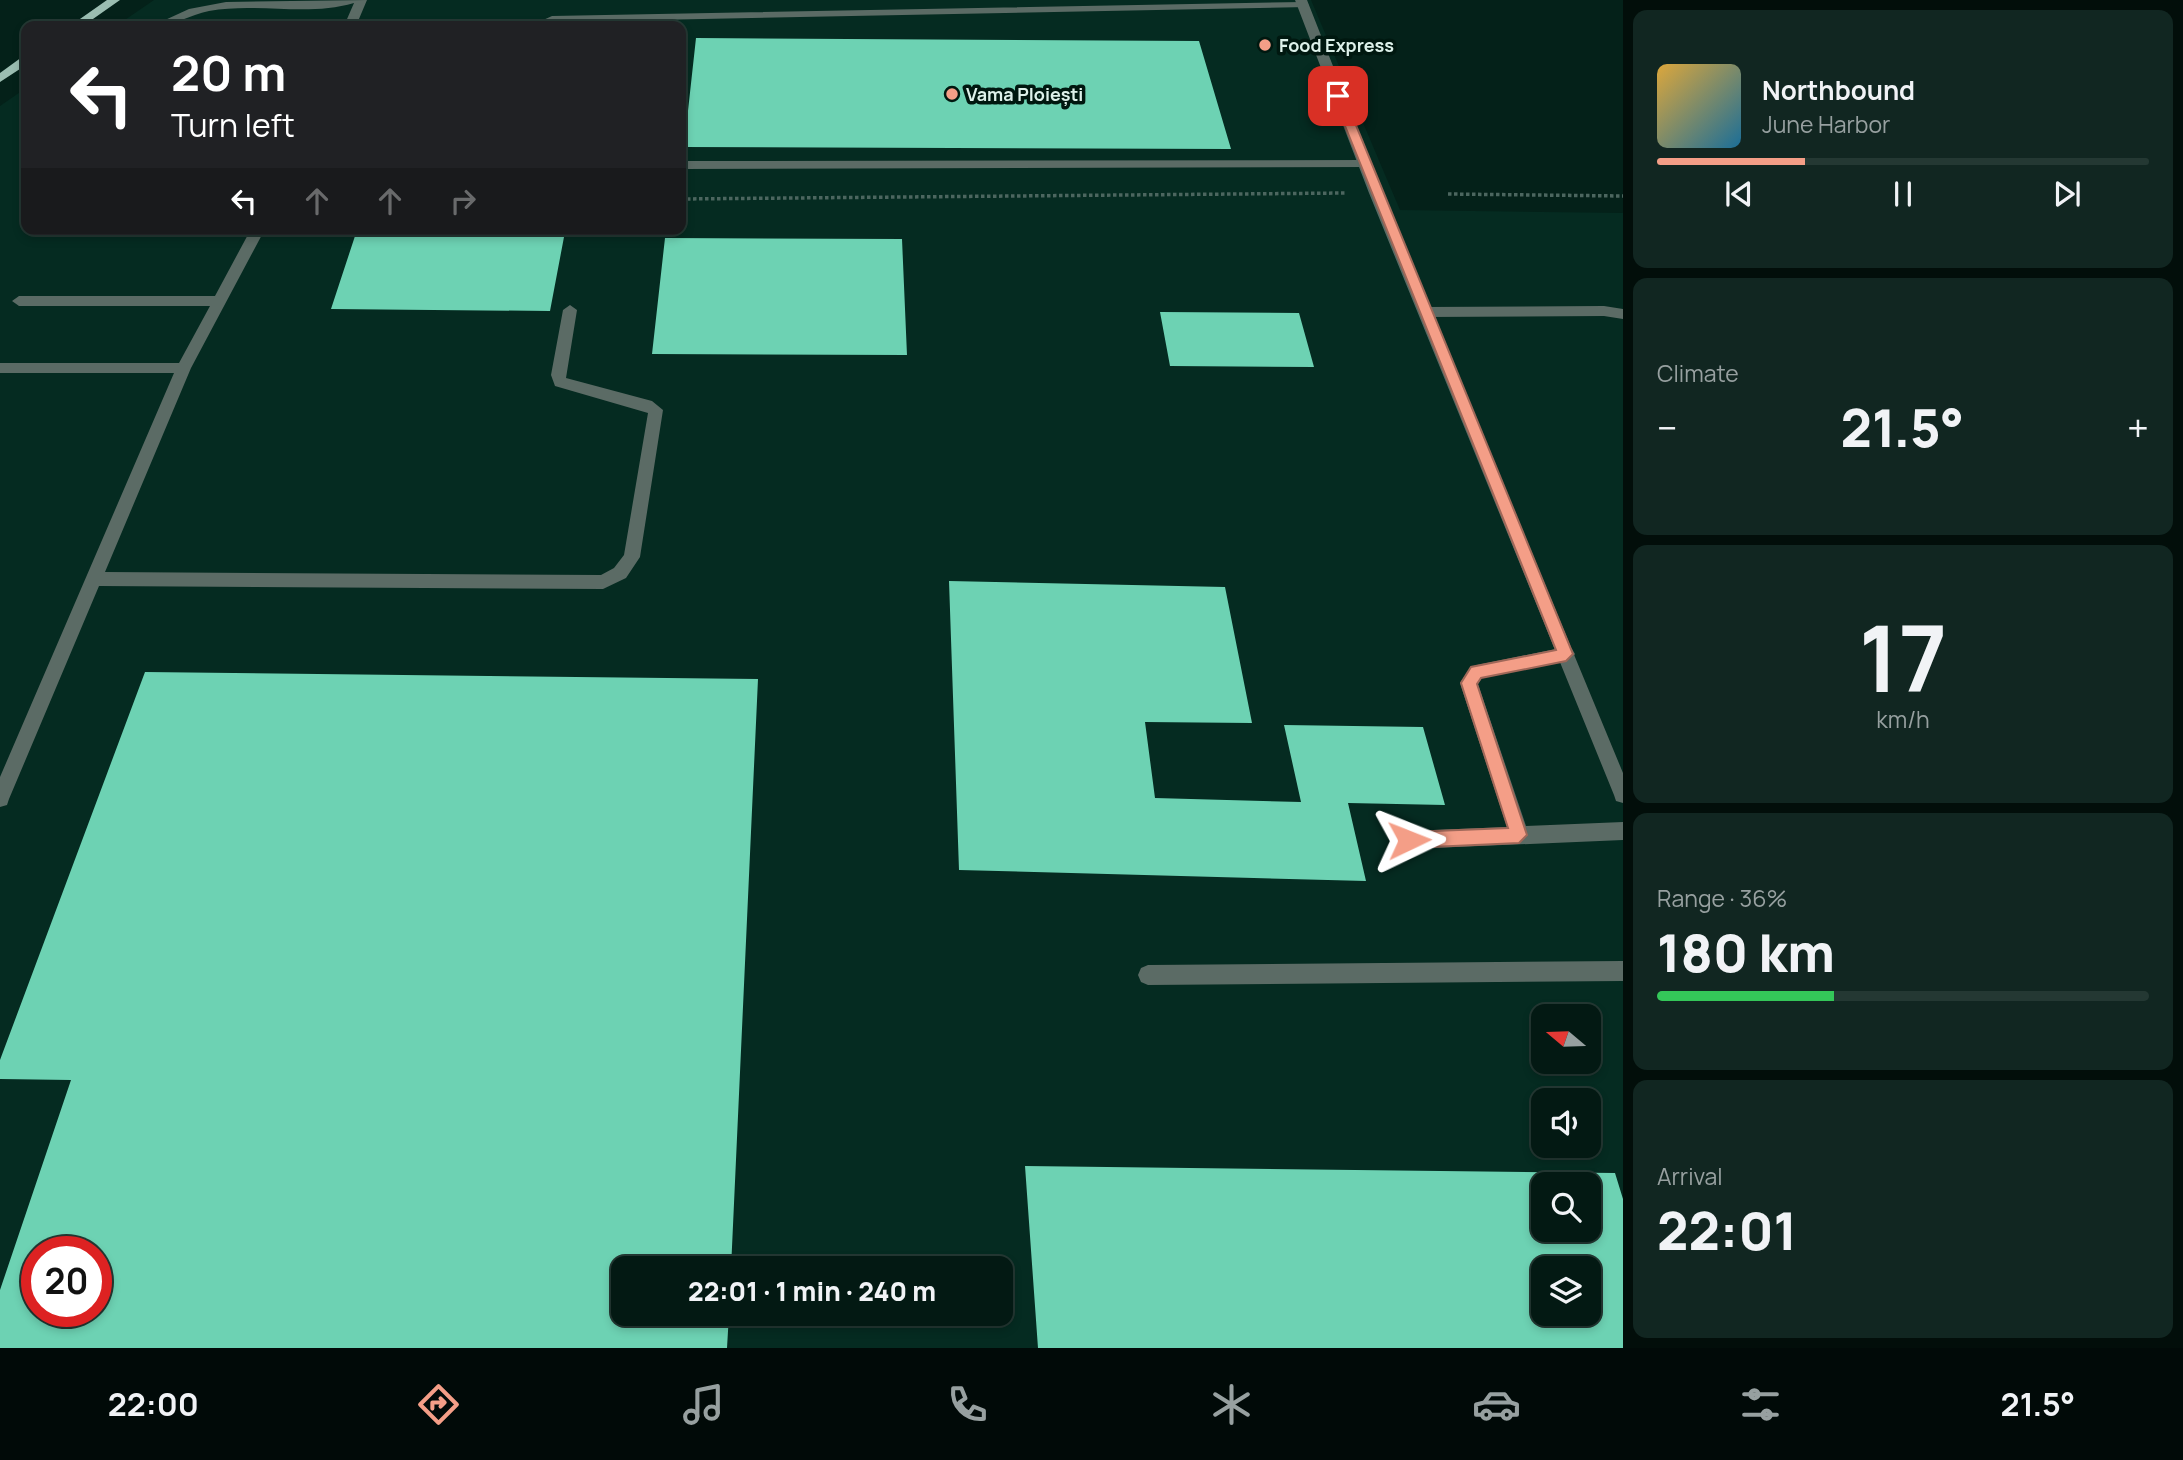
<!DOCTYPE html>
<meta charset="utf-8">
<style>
:root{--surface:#031913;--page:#112621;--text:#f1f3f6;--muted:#97a0a0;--line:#243833;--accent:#f49e87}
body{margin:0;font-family:Manrope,sans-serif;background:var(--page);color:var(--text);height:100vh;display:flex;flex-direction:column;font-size:26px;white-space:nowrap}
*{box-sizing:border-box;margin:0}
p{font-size:23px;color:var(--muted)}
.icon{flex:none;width:38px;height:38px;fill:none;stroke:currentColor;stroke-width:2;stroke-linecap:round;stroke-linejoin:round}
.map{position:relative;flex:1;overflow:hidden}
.sheet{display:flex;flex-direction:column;gap:10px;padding:10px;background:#020e0a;width:560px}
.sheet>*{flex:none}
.banner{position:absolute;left:21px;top:21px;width:665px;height:214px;border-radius:14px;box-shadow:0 4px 10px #0003,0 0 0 2px var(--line);background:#202124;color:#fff;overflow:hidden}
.needle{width:46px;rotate:289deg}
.buttons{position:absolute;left:1531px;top:1004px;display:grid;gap:14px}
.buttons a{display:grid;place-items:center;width:70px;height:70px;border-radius:14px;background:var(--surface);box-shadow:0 4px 10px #0003,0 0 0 2px var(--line);font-size:35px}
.speed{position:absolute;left:21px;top:1236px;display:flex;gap:14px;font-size:35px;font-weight:700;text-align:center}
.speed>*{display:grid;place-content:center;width:91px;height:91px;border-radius:50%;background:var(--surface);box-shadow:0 4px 10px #0003,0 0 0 2px var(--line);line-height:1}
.speed .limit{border:10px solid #d22;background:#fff;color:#111}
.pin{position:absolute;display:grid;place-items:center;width:60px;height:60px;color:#fff;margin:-30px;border-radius:14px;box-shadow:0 4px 10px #0006}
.me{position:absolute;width:77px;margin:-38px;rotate:88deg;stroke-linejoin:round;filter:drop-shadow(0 0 5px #0008)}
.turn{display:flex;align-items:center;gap:24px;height:147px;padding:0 35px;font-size:32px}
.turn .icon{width:91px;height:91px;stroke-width:2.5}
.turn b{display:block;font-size:49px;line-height:60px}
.lanes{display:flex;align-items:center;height:66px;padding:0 35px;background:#0003;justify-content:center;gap:35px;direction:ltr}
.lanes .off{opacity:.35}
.big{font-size:52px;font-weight:800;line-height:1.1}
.sheet .card{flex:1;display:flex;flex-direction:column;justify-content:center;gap:10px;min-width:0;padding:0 24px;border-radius:14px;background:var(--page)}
.sheet .dial{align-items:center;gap:0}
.dial b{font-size:91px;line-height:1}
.song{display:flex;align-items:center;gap:21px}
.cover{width:84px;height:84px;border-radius:10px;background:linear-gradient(135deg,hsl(40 70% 55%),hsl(200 70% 35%))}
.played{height:7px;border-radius:4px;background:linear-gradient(90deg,var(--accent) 30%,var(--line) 30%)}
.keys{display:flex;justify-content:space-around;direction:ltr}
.heat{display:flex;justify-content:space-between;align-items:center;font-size:38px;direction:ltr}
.charge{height:10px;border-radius:5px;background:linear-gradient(90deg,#34c759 36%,var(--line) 0)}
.trip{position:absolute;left:611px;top:1256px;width:402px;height:70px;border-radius:14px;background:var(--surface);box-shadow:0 4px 10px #0003,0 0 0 2px var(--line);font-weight:800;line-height:70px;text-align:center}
.dock{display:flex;height:112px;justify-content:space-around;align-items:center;background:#010a08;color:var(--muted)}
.dock .icon{width:49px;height:49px}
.dock .selected{color:var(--accent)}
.dock b{font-size:32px;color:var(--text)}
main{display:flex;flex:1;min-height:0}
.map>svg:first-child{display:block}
.built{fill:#052b21;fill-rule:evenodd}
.building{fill:#6dd2b3;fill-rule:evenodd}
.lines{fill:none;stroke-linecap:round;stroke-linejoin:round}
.path{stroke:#4c665f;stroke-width:3.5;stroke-dasharray:3.5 2.5;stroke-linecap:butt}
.lane{fill:#5b6b65;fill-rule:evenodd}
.street{fill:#5b6b65;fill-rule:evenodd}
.primary{fill:#9bbdb1;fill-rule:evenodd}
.route{fill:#f49e87;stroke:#9f6758;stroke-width:2}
.poi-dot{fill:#f49e87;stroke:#001810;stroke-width:2.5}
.labels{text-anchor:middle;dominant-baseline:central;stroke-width:7;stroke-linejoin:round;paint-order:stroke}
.far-poi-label{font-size:18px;font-weight:bold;fill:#ddf1ea;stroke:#001810;text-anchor:start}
</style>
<main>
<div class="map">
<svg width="1623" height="1348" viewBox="0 0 1623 1348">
<rect width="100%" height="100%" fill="#042119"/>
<path class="built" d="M154,0h1157l89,210 223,3v1135h-1623v-1242l26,-18v141h655v-203h-565zM1544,1017h45v45h-45zM1544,1101h45v45h-45zM1544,1185h45v45h-45zM37,1251h59v60h-59zM623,1269h378v45h-378zM1544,1269h45v45h-45z"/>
<path class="building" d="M696,38l503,3 32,108 -547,-2z
M355,236l209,1 -14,74 -219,-2z
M665,238l237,1 5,116 -255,-1z
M1160,312l139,1 15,54 -144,-1z
M949,581l276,6 27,136 -107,-1 10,76 146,4 -17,-77 139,2 22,78 -97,-2 18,78 -407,-11z
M145,672l613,7 -27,590h-108v45h106l-2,34h-727v-58l71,-210 -71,-1v-19zM37,1251h59v60h-59z
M1025,1166l590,7 8,26v149h-585zM1544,1185h45v45h-45zM1544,1269h45v45h-45z"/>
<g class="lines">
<path class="path" d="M1448,194l175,2
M681,199l665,-6"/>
<path class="lane" d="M367,0l-11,26h-12l10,-23c-47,14 -97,-1 -145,8 -20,4 -37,16 -57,15l37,-17 37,-7z
M1303,2l6,3 -2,2 -753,15 -9,4h-15l22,-10z
M1365,160l6,4 -1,3 -689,2v-8z
M251,229h14l-74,139 -86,204 496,3 13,-7 10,-13 24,-142 -93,-27 -4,-11 12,-65 7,-5 7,5 -11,68 86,23 11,9 -23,147 -14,21 -23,11 -504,-3 -90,213 -2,6 -7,2v-30l174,-404h-174v-10h179l31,-57h-191l-7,-5 7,-5h196z
M1604,306l19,3v10l-19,-3 -179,1 -7,-5 7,-5z
M1566,647l6,2 3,5 -3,5 -90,19 -4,6 48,142 97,-4v18l-214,9 -7,-3 -3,-6 3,-6 7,-3 98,-4 -47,-144 11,-16 6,-2z
M1623,961v20l-475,4 -7,-3 -3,-7 3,-7 7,-3z"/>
<path class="street" d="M1295,0h12l76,193 240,580v30l-7,-2 -2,-6 -245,-602z"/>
<path class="primary" d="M107,0h13l-37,26h-13z
M22,57h4v8l-26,17v-9z"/>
</g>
<path class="route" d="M1338,93l6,3 229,558 -7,7 -85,17 -4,6 50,151 -8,8 -110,5 -8,-8 8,-8 99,-4 -47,-145 10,-16 85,-17 -223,-554z"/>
<g class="poi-dot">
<circle cx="1265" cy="45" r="7"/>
<circle cx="952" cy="94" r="7"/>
</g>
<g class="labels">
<g class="far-poi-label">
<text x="1279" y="45">Food Express</text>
<text x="966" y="94">Vama Ploiești</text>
</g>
</g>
</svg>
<div class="buttons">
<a><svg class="needle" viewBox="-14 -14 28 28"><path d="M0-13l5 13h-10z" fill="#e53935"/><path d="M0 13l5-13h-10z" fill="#97a0a0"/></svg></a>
<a><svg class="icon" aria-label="sound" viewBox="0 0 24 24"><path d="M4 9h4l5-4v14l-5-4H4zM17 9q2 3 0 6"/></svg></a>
<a><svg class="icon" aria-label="search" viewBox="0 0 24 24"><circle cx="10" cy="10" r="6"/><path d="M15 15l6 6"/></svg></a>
<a><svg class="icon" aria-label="layers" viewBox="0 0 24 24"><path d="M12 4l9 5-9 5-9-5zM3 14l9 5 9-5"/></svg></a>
</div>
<div class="speed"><div class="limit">20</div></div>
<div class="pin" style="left:1338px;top:96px;background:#d93025"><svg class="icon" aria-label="arrive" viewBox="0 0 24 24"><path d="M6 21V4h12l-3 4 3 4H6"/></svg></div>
<svg class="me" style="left:1409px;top:840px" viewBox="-20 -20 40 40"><path d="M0-17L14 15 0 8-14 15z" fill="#f49e87" stroke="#fff" stroke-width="4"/></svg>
<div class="trip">22:01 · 1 min · 240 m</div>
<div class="banner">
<div class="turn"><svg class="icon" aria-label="left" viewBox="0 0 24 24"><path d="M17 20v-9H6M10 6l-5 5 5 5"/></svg><div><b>20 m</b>Turn left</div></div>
<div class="lanes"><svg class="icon" aria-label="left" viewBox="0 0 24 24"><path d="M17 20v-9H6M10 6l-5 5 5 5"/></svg><svg class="icon off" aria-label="ahead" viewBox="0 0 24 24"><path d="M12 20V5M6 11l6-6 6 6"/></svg><svg class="icon off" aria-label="ahead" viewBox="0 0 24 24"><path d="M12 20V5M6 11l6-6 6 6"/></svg><svg class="icon off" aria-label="right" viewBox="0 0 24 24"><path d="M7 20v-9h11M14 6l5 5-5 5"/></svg></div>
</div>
</div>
<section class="sheet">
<div class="card">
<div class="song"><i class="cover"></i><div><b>Northbound</b><p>June Harbor</p></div></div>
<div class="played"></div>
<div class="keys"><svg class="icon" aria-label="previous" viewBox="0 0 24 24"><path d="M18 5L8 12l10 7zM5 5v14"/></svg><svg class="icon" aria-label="pause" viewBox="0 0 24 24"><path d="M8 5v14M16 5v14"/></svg><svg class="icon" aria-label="next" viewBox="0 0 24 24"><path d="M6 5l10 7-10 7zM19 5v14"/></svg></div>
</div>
<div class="card"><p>Climate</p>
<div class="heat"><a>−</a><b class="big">21.5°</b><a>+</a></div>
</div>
<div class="card dial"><b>17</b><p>km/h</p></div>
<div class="card"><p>Range · 36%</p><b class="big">180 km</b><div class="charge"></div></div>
<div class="card"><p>Arrival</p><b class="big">22:01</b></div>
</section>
</main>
<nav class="dock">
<b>22:00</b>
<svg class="icon selected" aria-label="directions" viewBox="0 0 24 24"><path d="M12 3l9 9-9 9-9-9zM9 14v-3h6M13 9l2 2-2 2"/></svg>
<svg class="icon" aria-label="music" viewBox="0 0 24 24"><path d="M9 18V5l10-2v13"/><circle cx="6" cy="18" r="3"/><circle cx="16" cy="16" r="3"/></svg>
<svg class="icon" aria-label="phone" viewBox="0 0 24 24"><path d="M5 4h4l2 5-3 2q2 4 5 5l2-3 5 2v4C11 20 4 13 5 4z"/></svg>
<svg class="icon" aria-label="climate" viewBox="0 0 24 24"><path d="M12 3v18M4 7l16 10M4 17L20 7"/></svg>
<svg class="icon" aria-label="car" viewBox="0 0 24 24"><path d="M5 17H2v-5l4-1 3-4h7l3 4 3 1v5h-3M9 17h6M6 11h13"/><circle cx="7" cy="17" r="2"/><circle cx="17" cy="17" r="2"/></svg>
<svg class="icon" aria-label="filters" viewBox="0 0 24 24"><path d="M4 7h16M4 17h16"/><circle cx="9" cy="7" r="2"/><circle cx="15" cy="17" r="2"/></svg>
<b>21.5°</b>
</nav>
